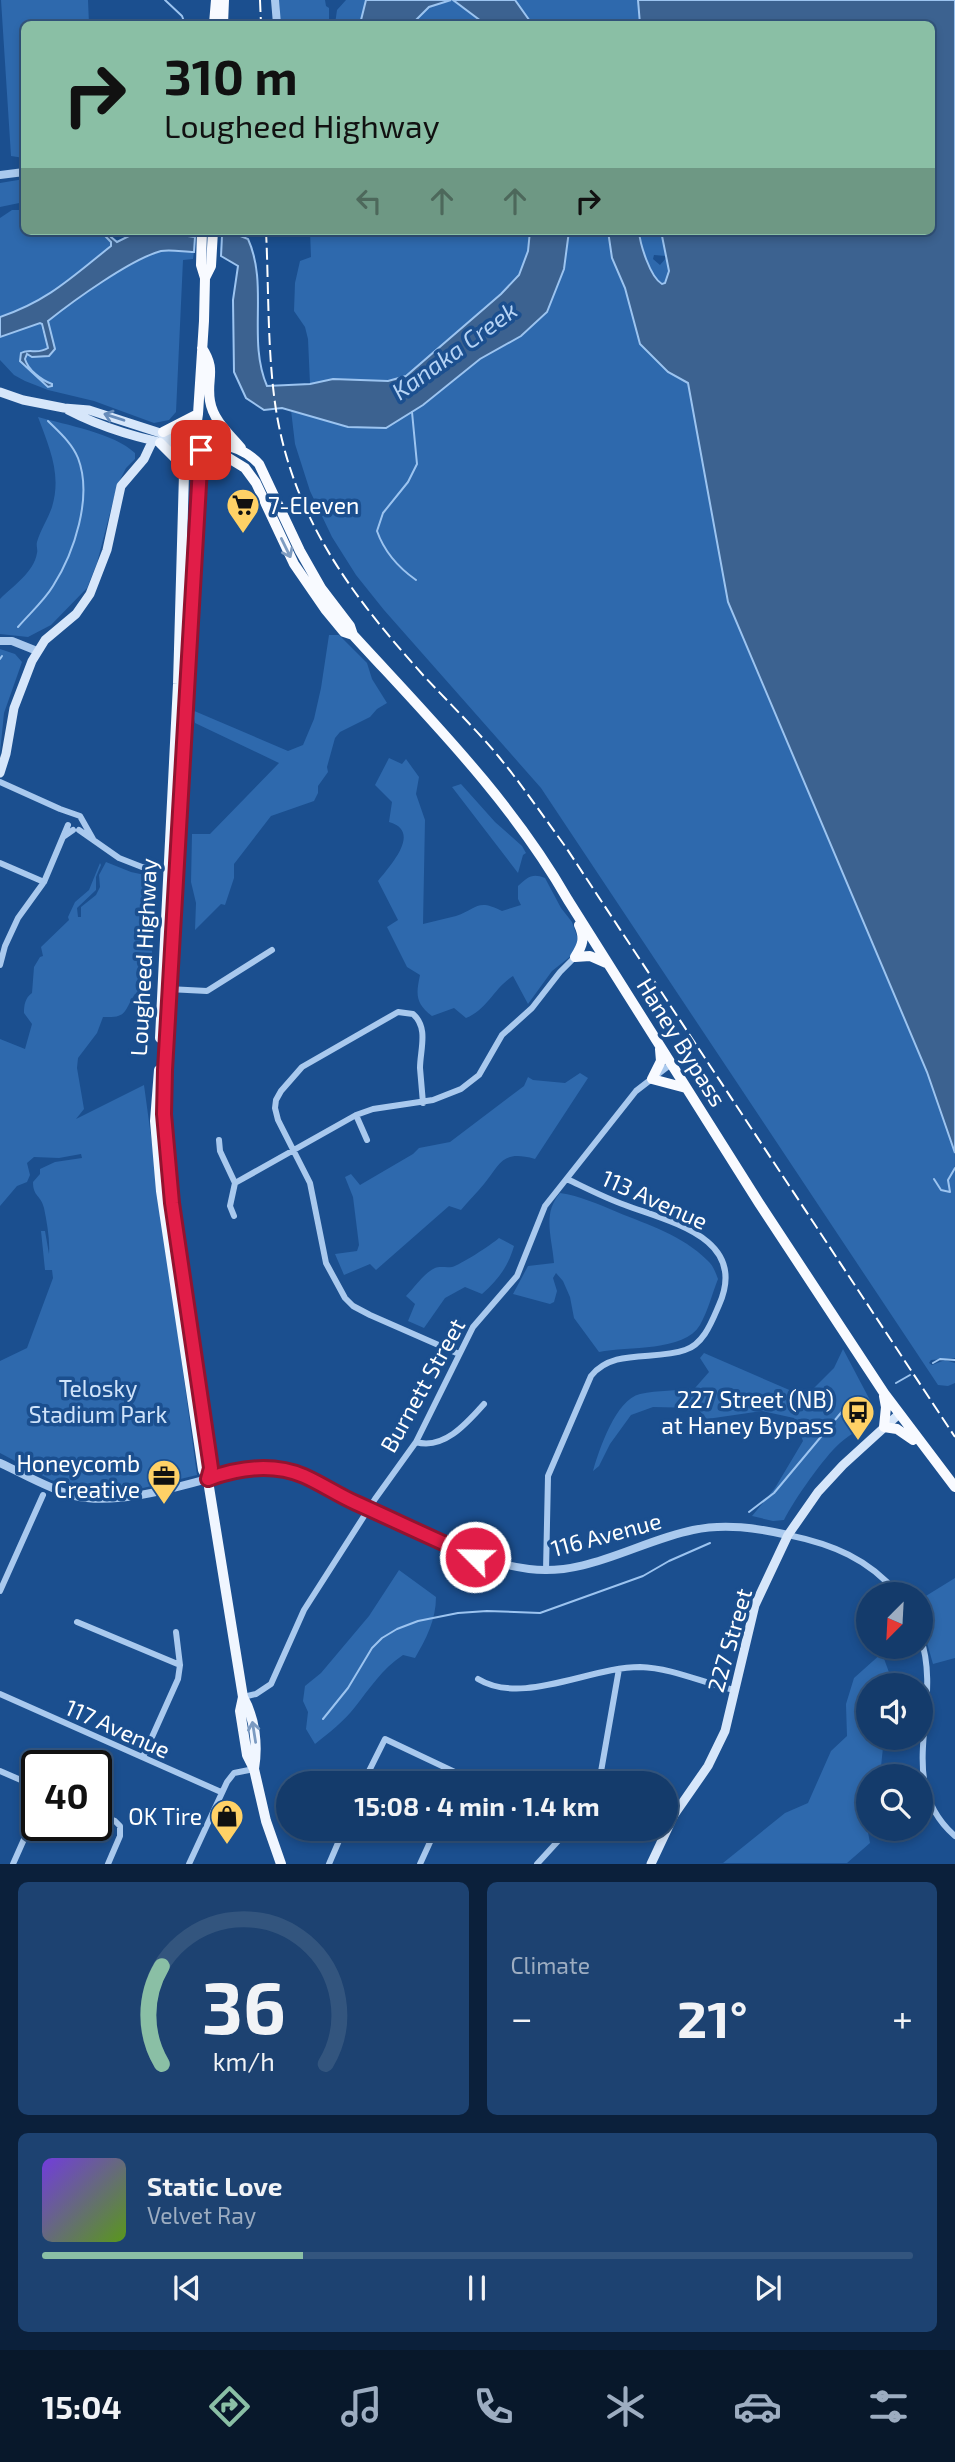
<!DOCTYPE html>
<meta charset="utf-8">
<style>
:root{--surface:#143b6b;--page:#1d4271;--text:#f1f3f6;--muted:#9dadc1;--line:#33557e;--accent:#8abfa5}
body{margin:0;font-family:"Exo 2",sans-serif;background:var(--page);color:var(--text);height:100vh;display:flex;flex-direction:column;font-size:26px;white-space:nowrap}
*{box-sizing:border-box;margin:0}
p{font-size:23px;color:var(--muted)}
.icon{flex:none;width:38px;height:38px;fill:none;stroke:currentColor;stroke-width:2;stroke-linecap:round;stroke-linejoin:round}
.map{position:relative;height:1864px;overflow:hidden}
.sheet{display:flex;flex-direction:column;gap:18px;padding:18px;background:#0b203b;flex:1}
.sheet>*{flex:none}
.top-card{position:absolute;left:21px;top:21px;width:914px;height:214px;border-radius:10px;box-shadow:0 4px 10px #0003,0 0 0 2px var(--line);background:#8abfa5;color:#111;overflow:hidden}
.needle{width:46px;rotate:204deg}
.controls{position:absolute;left:856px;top:1582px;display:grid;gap:14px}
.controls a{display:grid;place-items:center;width:77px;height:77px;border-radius:50%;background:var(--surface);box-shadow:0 4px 10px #0003,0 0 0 2px var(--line);font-size:35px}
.speed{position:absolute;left:21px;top:1750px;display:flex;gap:14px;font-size:35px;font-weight:700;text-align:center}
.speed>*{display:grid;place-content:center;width:91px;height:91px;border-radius:50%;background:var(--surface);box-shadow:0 4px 10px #0003,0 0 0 2px var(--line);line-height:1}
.speed .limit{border:4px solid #111;border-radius:10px;background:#fff;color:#111}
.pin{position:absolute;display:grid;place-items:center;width:60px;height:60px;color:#fff;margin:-30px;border-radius:14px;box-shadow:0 4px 10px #0006}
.me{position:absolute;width:77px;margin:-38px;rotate:293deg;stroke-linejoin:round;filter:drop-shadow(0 0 5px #0008)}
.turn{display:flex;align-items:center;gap:24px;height:147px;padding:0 28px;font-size:32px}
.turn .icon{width:91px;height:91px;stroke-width:2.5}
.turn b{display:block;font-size:49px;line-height:60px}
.lanes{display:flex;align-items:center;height:66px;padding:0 28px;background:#0003;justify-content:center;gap:35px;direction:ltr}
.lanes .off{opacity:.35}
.big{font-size:52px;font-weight:700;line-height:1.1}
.sheet .card{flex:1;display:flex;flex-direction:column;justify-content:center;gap:10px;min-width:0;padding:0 24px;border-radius:10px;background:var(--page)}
.sheet .dial{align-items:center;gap:0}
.dial svg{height:182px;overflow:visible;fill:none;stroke:var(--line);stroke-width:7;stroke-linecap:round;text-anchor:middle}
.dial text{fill:var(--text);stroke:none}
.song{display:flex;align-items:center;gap:21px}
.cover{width:84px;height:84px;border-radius:10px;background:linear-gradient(135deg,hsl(260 70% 55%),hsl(90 70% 35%))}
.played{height:7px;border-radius:4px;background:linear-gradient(90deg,var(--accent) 30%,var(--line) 30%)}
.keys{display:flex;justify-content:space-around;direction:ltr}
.heat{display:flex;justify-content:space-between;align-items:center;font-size:38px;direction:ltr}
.sheet .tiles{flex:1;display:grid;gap:18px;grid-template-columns:1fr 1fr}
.card:last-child{grid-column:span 2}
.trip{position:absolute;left:276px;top:1771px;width:402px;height:70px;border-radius:35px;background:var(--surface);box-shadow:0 4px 10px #0003,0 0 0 2px var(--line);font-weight:700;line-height:70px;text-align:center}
.menu{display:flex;height:112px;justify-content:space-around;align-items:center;background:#08182b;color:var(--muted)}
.menu .icon{width:49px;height:49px}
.menu .current{color:var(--accent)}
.menu b{font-size:32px;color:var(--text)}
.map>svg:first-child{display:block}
.green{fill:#2e69ad}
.water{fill:#3c6290;stroke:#9cc4f0;stroke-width:2}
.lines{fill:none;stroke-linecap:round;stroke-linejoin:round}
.stream{stroke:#9cc4f0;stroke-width:2}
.minor{stroke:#a9c9ee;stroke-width:6}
.tertiary{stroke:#a9c9ee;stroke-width:8}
.secondary{stroke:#d6e6fa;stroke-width:9}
.primary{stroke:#f0f6ff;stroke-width:10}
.trunk{stroke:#f8faff;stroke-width:10}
.rail{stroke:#fff;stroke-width:2;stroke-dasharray:12 5;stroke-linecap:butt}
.oneway{stroke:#668bba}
.oneway2{stroke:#7e9cc1}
.oneway3{stroke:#7b9ac1}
.route-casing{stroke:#92132f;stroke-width:18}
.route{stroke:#e11d48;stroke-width:12}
.labels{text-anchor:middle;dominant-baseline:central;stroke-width:7;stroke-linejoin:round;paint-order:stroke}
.poi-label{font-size:23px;fill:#fff;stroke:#1b4f8f;text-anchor:end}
.street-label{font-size:23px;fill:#fff;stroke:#1b4f8f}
.park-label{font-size:23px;fill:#cfe3fa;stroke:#1b4f8f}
.water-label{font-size:24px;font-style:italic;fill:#b5d3f5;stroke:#1b4f8f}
</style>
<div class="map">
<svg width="955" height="1864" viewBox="0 0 955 1864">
<rect width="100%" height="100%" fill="#1b4f8f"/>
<path class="green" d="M1,0h87l1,24h-65v134l-13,-2z
M279,0h46l1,6 3,2v16h-49z
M346,0h20l-6,24h-25l2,-14z
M408,0h61l19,24h-92z
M515,0h123l2,24h-108z
M24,179v23l-24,5v-24z
M12,210h7l5,5v16h81l-1,4 7,7v4l-61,49 -20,12 -30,10v-99z
M310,231h220l-2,20 -9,24 -18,19 -95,83 -18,4 -55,-2 -23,5 -2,-45 -3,-12 -11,-16 1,-28 5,-22 11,-4z
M569,231h39l4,27 13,30 43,84 20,11 40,219 199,470 28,81v205l-24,2 -2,3 3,2 13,-5 10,3v20l-7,3 -10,-1 -397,-597 -157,-178 -28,-35 -24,-38 -22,-46 -15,-47 -4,-34 57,17 38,1 37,-23 57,-46 41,-23 43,-67z
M640,231h21l5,25 -12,-1 -1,4 7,6 6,-7 3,13 -4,12 -8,-2c-8,-14 -17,-34 -17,-50z
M164,250l30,2 -1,7 -10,1 -7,152 -7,8 -15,3 -60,-22 -46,-11 -23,-9 -11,-6 -14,-15v-23l40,-14 8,25 -9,5 -14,-3 -5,6 2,7 26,24 2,-4c-11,-4 -25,-16 -24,-29l27,-2 2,-3 -7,-28c34,-27 75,-56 116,-71z
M38,417c28,8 76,16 97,36v6l-9,9 -9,18 -20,77 -10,25 -36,37 -23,12 -28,-3v-35c13,-13 34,-27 37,-46 1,-3 -1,-7 0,-11 3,-11 11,-23 15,-35 10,-33 -3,-60 -14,-90z
M329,635h10l28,28 5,16 15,24 -10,6 -7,8 -30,15 -5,6 -8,29 1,5 -10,14v7l-4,8 -43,15 -37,48v14l-9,27 -4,-1 -26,26 1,-27 -5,-21 1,-48h18l69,-71 -84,-40 -3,-13 96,41 15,-6 11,-26 7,-31z
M0,649l15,5 7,8 -18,51 -4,40z
M389,758l13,6 4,-5 13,18 -3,17 9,26 -2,104c11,-3 22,-5 33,-8 21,-7 21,-18 46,-5l19,-6 -3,-6v-13c10,-9 14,-13 27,-8l16,30 11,14 6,17 -1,8 -6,9 -19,15 -24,33 -15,-28c-19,12 -26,34 -47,42l-12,-10 -22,8c-17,-13 -16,-22 -12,-41l-13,-8 -20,-40 11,-7 -20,-39c13,-16 44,-50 11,-59l3,-20 -17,-17z
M461,784l34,38 27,24 4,7 -3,2 -5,18 -66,-86z
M106,862l25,10 23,5 3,4 -6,19 -2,30 3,21 -3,46 -14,-3c-12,18 -7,24 -32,23l-6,16 -19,25 -1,10 7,41 -8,10 68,-34 53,390 -83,20 -30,-5 -33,-10 -51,-27v-92l27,-13 26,-70 -1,-8h-7l-4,-39h4l4,23c1,-15 -2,-31 -5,-46 -3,-13 -11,-11 -11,-26l7,-8v-5l15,-7 27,-4 -1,-4 -22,4 -25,-1 -7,6 3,12 -3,7 -10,4 -17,20v-167l25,10 7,-25 -8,-11c0,-8 1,-15 8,-20l2,-26 6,-10 3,-1 -2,-9 28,-27 -1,-3 7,-15 14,-12 11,-27 1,2 -5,12v13l-19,18 1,9h3v-10l15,-12 4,-8 -1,-12z
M580,1073l8,5 -53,81c-33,-9 -34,4 -51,25 -7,9 -16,17 -23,26l-12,-4 -73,64 -6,-6 -26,11 -9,-21 22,-3 2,-6 -6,-48 -8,-20 6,-3 9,11 53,-31 6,-6 31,-6 74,-56 4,-9 5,3 32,3z
M560,1193c20,3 38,11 57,19 31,13 65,23 90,48 6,5 8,11 11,19 -6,15 -10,32 -18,46 -16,27 -72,21 -101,27l-25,-34 -4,-21 -7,-16 -7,-8 -3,5 4,13 -3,11 -4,2 -37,-10 15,-28 26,-3c-2,-26 -12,-49 6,-70z
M499,1238l15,8c-6,21 -16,34 -32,48l-17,-7 -20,11 -21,30 -16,-7 7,-17 -9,-8c9,-9 18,-23 29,-28 5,-2 11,0 17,-1 8,-2 39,-22 47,-29z
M843,1349l29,55 2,10c-8,14 -22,18 -34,29 -16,14 -46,57 -56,77l-11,1 -21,-5 23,-28 28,-47 -9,-23 -32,-7 -55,8 -10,-11 -44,-1 -22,8 -21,29 -11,22 -6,5c6,-21 23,-72 47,-77 18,-4 37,-3 55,-6l14,-16 -9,-14 4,-5 90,39 20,-4 20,-20z
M399,1570l37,27c0,23 -10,42 -21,61l-12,-3c-21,14 -33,33 -48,52 -11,14 -26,26 -40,37l-9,-15 2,-17 -5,-11 2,-15 16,-13 48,-57z
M955,1578v80l-22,6 -12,-42v-23z
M882,1653l9,25 -1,7h-22v53h16l-4,38h-12l-1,51 3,16 -23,20h-124l62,-50 23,-10 23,-52 16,-15 -1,-32 8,-26z"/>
<path class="water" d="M366,0h85l-22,7 -17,17h-52z
M453,0h62l17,24h-47z
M638,0h317v1153l-28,-81 -199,-470 -40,-219 -20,-11 -28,-28 -15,-56 -13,-30 -4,-27h31c1,13 11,46 23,53l3,-1 4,-12 -8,-40h270v-207h-291z
M105,231h7l-1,6 6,5 22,-11h44l5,5 7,1 -1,15c-10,0 -23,-3 -33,-1 -30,8 -88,50 -113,70l7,28 -6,7 -17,1 -5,-3 -2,5c3,11 16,21 27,25v2l-4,1 -28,-26 1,-8c9,-5 16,2 27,-5l-6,-24 -2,-1 -40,14v-20c48,-16 72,-40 111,-71v-4l-7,-7z
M530,231h39l-5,38 -17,43 -26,24 -41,23 -57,46 -37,23 -38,-1 -66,-19 -18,2 -18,-12 -12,-26 -1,-72 5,-34 -17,-10 1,-20 16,-1 10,4c21,46 -1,101 19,147l43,-2 23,-5 55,2 18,-5 95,-82 18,-19 9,-24z"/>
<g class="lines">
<path class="stream" d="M165,0l17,16 3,8
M412,412l5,52 -9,18 -25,31 -6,18c7,20 22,37 39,49
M18,627c11,-13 26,-26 35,-41 21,-33 40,-89 25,-128 -6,-15 -19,-26 -30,-37
M0,659l2,-3
M934,1179l7,11 9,2 -2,-12 7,-12
M933,1363l7,-4 15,1
M896,1383l14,-8
M749,1512l25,-19 71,-85 20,-10
M323,1719l25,-31 24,-40 10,-10 15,-9 21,-8 40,-8 29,-2 53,2 103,-37 26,-15 41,-18"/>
<path class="minor" d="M0,782l60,27 20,7 13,23
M79,830l40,28 23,9 30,2
M63,837l10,-7
M0,863l44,19
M0,965l5,-19 13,-28 26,-36 24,-57
M168,989l39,2 65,-41
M423,1103c-1,-12 -2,-23 -3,-35 0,-18 9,-40 -7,-54l-15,-2 -96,55 -21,24 -5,9 -1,8 3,12 32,63 16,80 19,35 8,8 17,9 89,39
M356,1115l11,25
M219,1140l1,11 15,32
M234,1216l-4,-10 5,-23 121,-68 17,-6 60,-9 28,-11 18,-14 23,-40 30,-27 28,-36 15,-15
M416,1442c28,8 51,-19 68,-38
M788,1535c44,9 81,24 110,59
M546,1571l2,-95 43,-100c22,-28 64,-15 94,-26 19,-6 27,-29 34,-45 30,-67 -49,-83 -94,-100 -20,-7 -39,-17 -58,-26
M0,1591l43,-96
M77,1622l103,43
M920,1636c25,70 -28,145 35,200
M478,1679c44,27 112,-12 162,-12 33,1 63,16 94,23
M0,1694l221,98
M243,1697l13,-3 15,-10 33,-74 71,-111 41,-57 57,-115 44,-51 28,-70 91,-115 35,-27
M143,1757l35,-78 2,-14 -4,-33
M0,1771l37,16
M363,1783l22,-44 93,44
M599,1783l20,-114
M96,1813l19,8 5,5v10l-12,28
M13,1864l24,-54
M189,1864l38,-82 7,-9 20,-4
M329,1864l15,-35
M420,1864l16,-35
M537,1864l32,-35"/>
<path class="tertiary" d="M275,0l2,24
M0,175l24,-3
M0,641h12l25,10
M0,1463c24,11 49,26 75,33 46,11 119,-14 165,-26 56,-4 68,11 115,33 8,4 17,5 25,9 50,23 94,50 149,57 57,8 110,-28 164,-39 32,-7 64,-2 95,5"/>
<path class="secondary" d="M0,392l23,8 41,8 25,2 90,29 11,1
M68,410c38,20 80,31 122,38
M0,773l6,-19 8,-46 18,-47 13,-21 31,-26 14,-20 17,-44 14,-64 23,-27 8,-17
M651,1864l23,-49 34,-49 17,-35 30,-126 33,-70 30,-43 25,-27 56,-51"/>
<path class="primary" d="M160,443l19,19 5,12
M201,450l-36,620 -1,44 8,89 39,265 -3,11 1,8 34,210 -3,14 7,44 7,14 12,52 15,43
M160,1038l18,-354 6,-210 6,-26
M159,1070l-4,51 6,70 42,279 5,9
M243,1697c12,21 15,48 11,72"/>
<path class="trunk" d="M214,24l2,-24
M223,24l1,-24
M202,231l-1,34 4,13 -1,43 -6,93 -3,20 -5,6v8l32,6 23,14 11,15 38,81 31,45 19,23 9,3c77,84 158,165 215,265l191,303 125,190 71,94
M205,278l6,-12 2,-35
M202,348c15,23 4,30 8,53 3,19 19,33 31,47
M163,432l35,-18
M190,440c26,3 51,4 69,24l41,87 21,37 29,38 3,9
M199,474l23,-20
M575,957c8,-12 10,-19 4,-32
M575,957l15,-1 16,7
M660,1049l1,12 -9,18 34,9
M884,1396l2,11 -2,20 13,2 16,11"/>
<path class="rail" d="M260,0l1,24
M266,231c3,60 1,126 11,185 19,106 76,181 146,259 25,27 52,53 76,82 23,28 44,59 66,89l390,591"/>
</g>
<defs><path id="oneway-shaft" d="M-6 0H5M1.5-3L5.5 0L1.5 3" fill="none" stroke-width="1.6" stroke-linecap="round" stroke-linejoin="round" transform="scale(1.75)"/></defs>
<use class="oneway" href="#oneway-shaft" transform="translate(114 417) rotate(-162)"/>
<use class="oneway2" href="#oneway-shaft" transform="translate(286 548) rotate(64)"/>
<use class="oneway3" href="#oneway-shaft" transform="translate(254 1732) rotate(-99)"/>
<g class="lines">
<defs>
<path id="route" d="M201,450l-36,620 -1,44 8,89 39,265 -3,11c30,-11 65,-16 96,-3 18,8 34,19 52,27 40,18 79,37 119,54"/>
</defs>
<use href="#route" class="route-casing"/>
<use href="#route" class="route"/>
</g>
<defs>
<symbol id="supermarket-pin" viewBox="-11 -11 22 30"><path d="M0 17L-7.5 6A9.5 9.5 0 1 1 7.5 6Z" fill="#ffd166" stroke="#1b4f8f"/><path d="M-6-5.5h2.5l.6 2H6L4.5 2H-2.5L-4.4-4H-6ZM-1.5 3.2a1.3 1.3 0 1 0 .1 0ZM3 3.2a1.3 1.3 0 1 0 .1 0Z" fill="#111"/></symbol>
<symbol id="bus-pin" viewBox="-11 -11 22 30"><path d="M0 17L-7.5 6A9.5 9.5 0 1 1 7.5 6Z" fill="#ffd166" stroke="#1b4f8f"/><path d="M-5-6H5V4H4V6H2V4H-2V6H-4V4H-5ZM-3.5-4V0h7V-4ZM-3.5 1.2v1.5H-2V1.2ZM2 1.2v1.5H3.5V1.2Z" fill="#111"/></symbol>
<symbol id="office-pin" viewBox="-11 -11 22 30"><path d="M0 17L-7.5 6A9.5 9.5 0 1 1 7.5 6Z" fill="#ffd166" stroke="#1b4f8f"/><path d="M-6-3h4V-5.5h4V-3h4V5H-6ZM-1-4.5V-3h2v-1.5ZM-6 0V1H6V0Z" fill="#111"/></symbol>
<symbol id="shop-pin" viewBox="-11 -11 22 30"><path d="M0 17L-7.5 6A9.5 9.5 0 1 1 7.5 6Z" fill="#ffd166" stroke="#1b4f8f"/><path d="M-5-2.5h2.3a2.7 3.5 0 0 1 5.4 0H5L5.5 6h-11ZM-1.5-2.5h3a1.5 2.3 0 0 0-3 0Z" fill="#111"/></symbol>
</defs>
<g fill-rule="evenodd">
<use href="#supermarket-pin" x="224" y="486" width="38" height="52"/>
<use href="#bus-pin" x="839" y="1393" width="38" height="52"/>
<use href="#office-pin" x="145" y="1457" width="38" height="52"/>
<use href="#shop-pin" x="208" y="1797" width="38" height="52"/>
</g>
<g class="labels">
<g class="poi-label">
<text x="268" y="505" text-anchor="start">7-Eleven</text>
<text x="834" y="1399">227 Street (NB)<tspan x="834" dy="26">at Haney Bypass</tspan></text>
<text x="140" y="1463">Honeycomb<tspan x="140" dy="26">Creative</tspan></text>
<text x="202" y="1816">OK Tire</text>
</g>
<g class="street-label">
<text transform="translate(143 957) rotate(-87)">Lougheed Highway</text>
<text transform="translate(682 1042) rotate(58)">Haney Bypass</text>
<text transform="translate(655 1199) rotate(24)">113 Avenue</text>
<text transform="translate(422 1385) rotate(-61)">Burnett Street</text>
<text transform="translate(606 1534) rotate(-15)">116 Avenue</text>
<text transform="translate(729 1640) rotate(-74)">227 Street</text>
<text transform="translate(118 1728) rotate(24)">117 Avenue</text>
</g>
<g class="park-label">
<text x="98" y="1388">Telosky<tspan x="98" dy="26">Stadium Park</tspan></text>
</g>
<g class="water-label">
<text transform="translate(454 350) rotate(-36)">Kanaka Creek</text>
</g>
</g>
</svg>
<div class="controls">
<a><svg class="needle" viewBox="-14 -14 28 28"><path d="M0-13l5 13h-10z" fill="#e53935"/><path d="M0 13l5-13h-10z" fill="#9dadc1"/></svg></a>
<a><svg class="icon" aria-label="sound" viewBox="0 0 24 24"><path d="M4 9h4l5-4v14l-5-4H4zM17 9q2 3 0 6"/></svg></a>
<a><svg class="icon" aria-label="search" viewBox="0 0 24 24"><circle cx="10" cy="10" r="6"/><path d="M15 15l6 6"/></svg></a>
</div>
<div class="speed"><div class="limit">40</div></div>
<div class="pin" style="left:201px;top:450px;background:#d93025"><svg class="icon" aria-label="arrive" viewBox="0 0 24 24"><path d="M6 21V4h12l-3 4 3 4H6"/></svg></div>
<svg class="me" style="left:475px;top:1557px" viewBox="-20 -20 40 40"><circle r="17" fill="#e11d48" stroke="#fff" stroke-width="3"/><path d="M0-11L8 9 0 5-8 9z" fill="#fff"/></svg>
<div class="trip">15:08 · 4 min · 1.4 km</div>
<div class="top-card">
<div class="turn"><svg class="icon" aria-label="right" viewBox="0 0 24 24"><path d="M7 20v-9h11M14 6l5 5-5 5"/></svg><div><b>310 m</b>Lougheed Highway</div></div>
<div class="lanes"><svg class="icon off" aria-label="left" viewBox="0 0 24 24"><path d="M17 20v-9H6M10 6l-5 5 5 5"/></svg><svg class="icon off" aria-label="ahead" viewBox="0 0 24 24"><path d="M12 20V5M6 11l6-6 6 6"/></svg><svg class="icon off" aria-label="ahead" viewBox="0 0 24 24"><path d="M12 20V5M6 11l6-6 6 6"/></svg><svg class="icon" aria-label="right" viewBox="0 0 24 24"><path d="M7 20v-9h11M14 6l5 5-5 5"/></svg></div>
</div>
</div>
<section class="sheet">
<div class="tiles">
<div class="card dial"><svg viewBox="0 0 100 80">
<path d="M14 69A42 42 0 1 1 86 69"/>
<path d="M14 69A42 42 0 0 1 14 26" stroke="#8abfa5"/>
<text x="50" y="56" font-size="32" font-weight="700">36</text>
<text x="50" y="72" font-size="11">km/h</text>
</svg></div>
<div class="card"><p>Climate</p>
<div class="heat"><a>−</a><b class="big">21°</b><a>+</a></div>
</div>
<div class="card">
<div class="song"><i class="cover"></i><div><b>Static Love</b><p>Velvet Ray</p></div></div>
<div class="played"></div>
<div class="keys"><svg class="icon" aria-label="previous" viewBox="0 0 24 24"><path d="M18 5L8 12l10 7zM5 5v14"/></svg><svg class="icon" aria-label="pause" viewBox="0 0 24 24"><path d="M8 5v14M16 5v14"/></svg><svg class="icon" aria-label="next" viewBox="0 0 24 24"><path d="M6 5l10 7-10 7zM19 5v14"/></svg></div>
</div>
</div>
</section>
<nav class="menu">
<b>15:04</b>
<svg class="icon current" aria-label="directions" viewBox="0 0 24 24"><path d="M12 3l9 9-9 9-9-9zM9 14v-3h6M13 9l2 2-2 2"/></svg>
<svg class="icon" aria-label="music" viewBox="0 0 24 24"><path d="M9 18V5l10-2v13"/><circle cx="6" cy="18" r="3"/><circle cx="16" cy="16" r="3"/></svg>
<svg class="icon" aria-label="phone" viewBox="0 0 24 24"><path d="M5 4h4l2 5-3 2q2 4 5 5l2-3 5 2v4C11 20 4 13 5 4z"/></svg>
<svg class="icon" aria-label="climate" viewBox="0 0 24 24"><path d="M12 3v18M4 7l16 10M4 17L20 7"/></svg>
<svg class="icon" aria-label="car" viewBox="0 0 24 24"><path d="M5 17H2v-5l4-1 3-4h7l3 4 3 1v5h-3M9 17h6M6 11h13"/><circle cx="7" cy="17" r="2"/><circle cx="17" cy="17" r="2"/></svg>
<svg class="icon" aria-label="filters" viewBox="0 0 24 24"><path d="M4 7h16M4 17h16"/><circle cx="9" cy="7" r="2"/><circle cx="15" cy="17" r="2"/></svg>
</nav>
